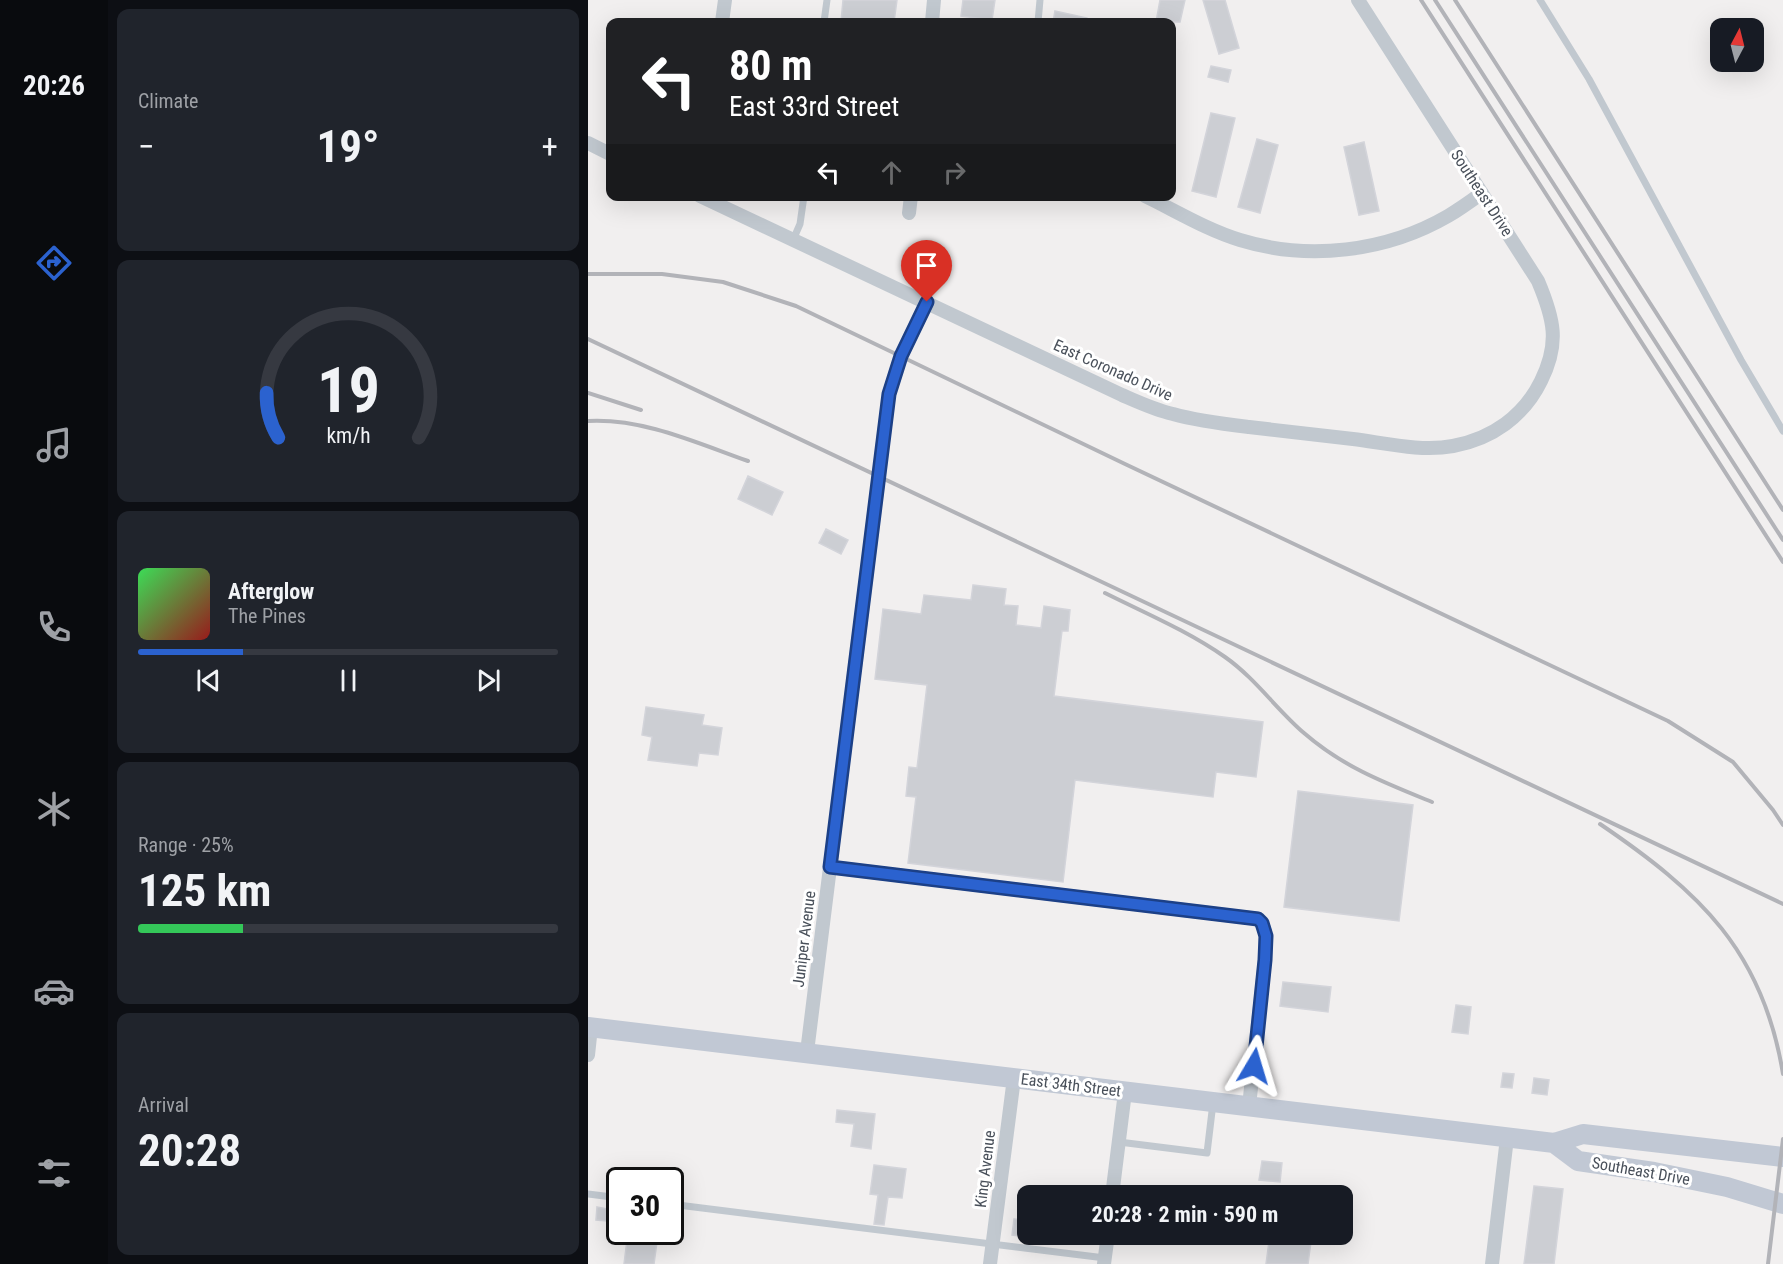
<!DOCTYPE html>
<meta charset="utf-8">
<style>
:root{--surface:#171b24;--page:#20242c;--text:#f1f3f6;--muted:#9ea1a6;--line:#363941;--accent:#2b62cf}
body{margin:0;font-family:"Roboto Condensed",sans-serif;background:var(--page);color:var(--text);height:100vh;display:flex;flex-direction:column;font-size:22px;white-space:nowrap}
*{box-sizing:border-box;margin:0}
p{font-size:20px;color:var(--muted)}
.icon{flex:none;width:33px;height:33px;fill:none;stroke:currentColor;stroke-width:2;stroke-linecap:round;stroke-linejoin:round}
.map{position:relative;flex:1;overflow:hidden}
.sheet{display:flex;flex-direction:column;gap:9px;padding:9px;background:#0d0f14;width:480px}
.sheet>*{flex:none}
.hud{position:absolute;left:18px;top:18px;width:570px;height:183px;border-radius:12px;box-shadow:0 6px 24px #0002;background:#202124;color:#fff;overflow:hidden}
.needle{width:39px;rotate:7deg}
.controls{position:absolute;left:1122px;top:18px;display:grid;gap:12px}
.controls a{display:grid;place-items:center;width:54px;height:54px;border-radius:12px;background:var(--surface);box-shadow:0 6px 24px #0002;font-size:30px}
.speed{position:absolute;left:18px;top:1167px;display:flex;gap:12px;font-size:30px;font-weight:700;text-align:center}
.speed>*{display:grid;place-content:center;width:78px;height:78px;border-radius:50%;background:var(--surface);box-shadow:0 6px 24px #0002;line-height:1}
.speed .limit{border:3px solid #111;border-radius:9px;background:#fff;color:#111}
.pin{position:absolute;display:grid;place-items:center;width:51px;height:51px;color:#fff;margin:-62px -26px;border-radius:50% 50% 50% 0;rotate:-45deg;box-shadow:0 0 6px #0007}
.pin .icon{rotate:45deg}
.me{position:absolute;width:66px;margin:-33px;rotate:7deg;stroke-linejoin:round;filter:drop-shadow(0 0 4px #0008)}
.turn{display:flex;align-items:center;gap:21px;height:126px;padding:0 24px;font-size:27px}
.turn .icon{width:78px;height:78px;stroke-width:2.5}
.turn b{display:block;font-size:42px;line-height:51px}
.lanes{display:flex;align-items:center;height:57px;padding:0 24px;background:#0003;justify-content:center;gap:30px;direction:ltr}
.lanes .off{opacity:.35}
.big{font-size:45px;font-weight:700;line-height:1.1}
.sheet .widget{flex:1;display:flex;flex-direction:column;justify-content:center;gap:9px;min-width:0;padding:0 21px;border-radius:12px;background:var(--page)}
.sheet .dial{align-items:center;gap:0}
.dial svg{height:156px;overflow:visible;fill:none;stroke:var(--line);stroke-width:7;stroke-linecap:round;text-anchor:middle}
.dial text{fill:var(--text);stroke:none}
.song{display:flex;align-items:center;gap:18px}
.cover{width:72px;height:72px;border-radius:9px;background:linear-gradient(135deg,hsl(130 70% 55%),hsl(0 70% 35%))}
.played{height:6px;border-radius:3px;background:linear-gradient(90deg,var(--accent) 25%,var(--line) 25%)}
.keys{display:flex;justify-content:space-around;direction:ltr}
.heat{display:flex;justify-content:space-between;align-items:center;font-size:33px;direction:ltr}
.charge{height:9px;border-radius:4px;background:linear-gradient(90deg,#34c759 25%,var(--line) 0)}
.trip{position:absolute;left:429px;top:1185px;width:336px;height:60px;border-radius:12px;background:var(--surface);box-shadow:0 6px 24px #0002;font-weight:700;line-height:60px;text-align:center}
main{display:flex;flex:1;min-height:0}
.dock{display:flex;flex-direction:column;width:108px;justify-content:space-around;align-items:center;background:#090b0e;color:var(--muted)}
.dock .icon{width:42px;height:42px}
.dock .selected{color:var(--accent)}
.dock b{font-size:27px;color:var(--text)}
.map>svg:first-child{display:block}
.building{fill:#ccced3;stroke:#d3d4da;stroke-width:1.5}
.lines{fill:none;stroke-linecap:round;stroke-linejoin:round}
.lane{stroke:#c1c8cf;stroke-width:7}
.street{stroke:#c1c8cf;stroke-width:14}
.secondary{stroke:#c1c8d4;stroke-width:20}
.rail{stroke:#b2b3b8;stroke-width:4}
.route-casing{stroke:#1c4087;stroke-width:15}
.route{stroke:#2b62cf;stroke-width:10}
.labels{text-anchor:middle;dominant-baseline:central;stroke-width:6;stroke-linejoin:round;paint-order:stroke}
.street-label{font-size:16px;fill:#49505a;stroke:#fff}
</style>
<main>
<nav class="dock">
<b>20:26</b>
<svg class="icon selected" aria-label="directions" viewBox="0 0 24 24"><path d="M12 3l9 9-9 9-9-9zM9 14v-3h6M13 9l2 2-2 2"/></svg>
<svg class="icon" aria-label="music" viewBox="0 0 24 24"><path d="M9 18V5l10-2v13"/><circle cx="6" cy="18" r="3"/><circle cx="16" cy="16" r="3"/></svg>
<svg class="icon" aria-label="phone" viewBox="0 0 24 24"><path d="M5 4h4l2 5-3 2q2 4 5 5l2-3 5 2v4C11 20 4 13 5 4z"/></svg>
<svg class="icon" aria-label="climate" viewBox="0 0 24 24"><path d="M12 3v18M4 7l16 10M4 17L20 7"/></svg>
<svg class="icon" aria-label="car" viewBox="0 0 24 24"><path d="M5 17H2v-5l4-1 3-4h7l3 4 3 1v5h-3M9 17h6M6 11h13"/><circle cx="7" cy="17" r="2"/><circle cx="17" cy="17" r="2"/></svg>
<svg class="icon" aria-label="filters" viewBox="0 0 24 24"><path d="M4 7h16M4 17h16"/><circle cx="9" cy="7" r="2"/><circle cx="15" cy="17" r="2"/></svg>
</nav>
<section class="sheet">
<div class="widget"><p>Climate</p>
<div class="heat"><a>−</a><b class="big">19°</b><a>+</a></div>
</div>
<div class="widget dial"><svg viewBox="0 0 100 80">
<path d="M14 69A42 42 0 1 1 86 69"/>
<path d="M14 69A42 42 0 0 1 8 46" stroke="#2b62cf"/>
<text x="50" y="56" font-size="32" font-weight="700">19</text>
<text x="50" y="72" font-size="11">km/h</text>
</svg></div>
<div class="widget">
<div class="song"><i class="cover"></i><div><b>Afterglow</b><p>The Pines</p></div></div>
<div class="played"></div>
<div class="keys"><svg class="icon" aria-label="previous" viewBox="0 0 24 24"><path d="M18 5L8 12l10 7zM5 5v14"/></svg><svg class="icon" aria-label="pause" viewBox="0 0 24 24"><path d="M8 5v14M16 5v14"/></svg><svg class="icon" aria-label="next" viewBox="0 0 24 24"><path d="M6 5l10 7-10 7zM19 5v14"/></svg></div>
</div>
<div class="widget"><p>Range · 25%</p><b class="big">125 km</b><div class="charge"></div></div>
<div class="widget"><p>Arrival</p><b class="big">20:28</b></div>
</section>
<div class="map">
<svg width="1195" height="1264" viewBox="0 0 1195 1264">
<rect width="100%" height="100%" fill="#f1efef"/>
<path class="building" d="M255,0h54l-3,22h-53z
M375,0h32l-3,20 -31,-4z
M572,0h25l-5,22h-24z
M615,0h22l14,48 -20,6z
M467,11l32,7v4h-34z
M623,66l20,4 -3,12 -20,-5z
M623,113l24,5 -19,79 -24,-6z
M669,139l21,6 -18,68 -22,-6z
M776,142l15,69 -20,4 -15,-68z
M160,476l35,16 -11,23 -34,-16z
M238,529l22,11 -7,14 -22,-11z
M385,585l33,4 -2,16 14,1 -2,19 25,3 3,-22 26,4 -2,21h-6l-8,65 209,26 -7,55 -40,-5 -3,25 -138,-17 -12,102 -155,-19 8,-66 -10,-1 3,-29 8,1 10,-83 -52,-6 8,-70 38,5 3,-19 47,5z
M58,707l58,8 -2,10 20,3 -4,27 -19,-2 -2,13 -49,-6 4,-23 -10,-2z
M710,791l115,14 -14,116 -115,-14z
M695,982l48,5 -3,25 -48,-6z
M868,1005l15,2 -3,27 -16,-2z
M915,1073l11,1 -2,14 -11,-1z
M946,1078l15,2 -2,15 -15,-2z
M249,1110l38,4 -4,35 -20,-3 3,-22 -18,-2z
M674,1161l20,2 -2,19 -21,-2z
M286,1165l32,4 -4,29 -14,-1 -4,28 -10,-1 4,-29 -8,-1z
M946,1186l29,3 -9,75h-30z
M9,1207l11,2 -1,12 -11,-1z
M426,1219l14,2v16l-16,-2z
M40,1232h35l-2,11 -4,-1 -3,22h-30z
M682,1234h42l-4,30h-42z"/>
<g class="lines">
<path class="lane" d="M952,0l49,79 152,281 42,71
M236,22l3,-22
M450,22l2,-22
M205,240l7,-16 4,-28
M531,1142l88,11 6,-50
M0,1194l32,4
M82,1204l435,54"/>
<path class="street" d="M134,22l3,-22
M344,22l2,-22
M0,143l22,11
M112,196l422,199c16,7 33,15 51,19 25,7 51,10 76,13 35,4 70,8 104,12 32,4 68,13 100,7 39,-7 71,-30 88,-65 19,-38 13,-62 -3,-100l-180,-281
M557,196c31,15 62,34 95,44 68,21 146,12 208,-24 12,-7 23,-15 34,-23
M321,213l2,-17
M242,867l428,52c11,10 7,27 7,41l-16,146
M219,1052l82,-658 12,-38 26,-54
M0,1055l3,-28
M524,1196l13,-104
M402,1264l24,-186
M516,1264l4,-30
M904,1264l15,-126"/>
<path class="secondary" d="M0,1027l966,116 29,-9 200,23
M966,1143l24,18 76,11 73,15 56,17"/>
<path class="rail" d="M833,0l362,562
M847,0l348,540
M867,0l328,510
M0,274h74l61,8 73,24 329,158 543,257 65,41 40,48 10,15
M0,339l1195,565
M0,393l53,17
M0,421c55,-3 109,22 160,40
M517,593c40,20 83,38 120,64 30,21 52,53 79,76 39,34 81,50 128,69
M1012,824c100,68 163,127 183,250
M1180,1264l15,-125"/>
</g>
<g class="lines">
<defs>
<path id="route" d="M339,302l-26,54 -12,38 -59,473 428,52 4,4 4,13 -1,24 -11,106"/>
</defs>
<use href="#route" class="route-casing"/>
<use href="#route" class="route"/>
</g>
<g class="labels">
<g class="street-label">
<text transform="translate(894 193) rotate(57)">Southeast Drive</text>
<text transform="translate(525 370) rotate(24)">East Coronado Drive</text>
<text transform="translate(216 939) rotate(-83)">Juniper Avenue</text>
<text transform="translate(483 1085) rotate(7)">East 34th Street</text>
<text transform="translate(397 1169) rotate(-83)">King Avenue</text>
<text transform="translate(1053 1171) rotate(10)">Southeast Drive</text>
</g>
</g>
</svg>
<div class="controls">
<a><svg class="needle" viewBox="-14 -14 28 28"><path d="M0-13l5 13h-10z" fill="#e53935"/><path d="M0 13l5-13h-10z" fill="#9ea1a6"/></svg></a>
</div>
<div class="speed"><div class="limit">30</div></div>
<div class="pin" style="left:339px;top:302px;background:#d93025"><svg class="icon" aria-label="arrive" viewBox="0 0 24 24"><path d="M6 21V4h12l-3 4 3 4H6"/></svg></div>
<svg class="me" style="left:666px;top:1066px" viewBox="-20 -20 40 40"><path d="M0-17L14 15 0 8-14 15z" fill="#2b62cf" stroke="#fff" stroke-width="4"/></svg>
<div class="trip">20:28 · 2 min · 590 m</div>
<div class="hud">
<div class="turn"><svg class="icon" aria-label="left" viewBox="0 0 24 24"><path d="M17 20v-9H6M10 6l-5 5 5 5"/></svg><div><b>80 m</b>East 33rd Street</div></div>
<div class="lanes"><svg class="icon" aria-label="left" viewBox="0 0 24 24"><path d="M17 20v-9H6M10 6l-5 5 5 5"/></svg><svg class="icon off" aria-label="ahead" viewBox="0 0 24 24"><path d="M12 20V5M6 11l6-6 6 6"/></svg><svg class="icon off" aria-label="right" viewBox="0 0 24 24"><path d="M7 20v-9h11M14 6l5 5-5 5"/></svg></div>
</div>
</div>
</main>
